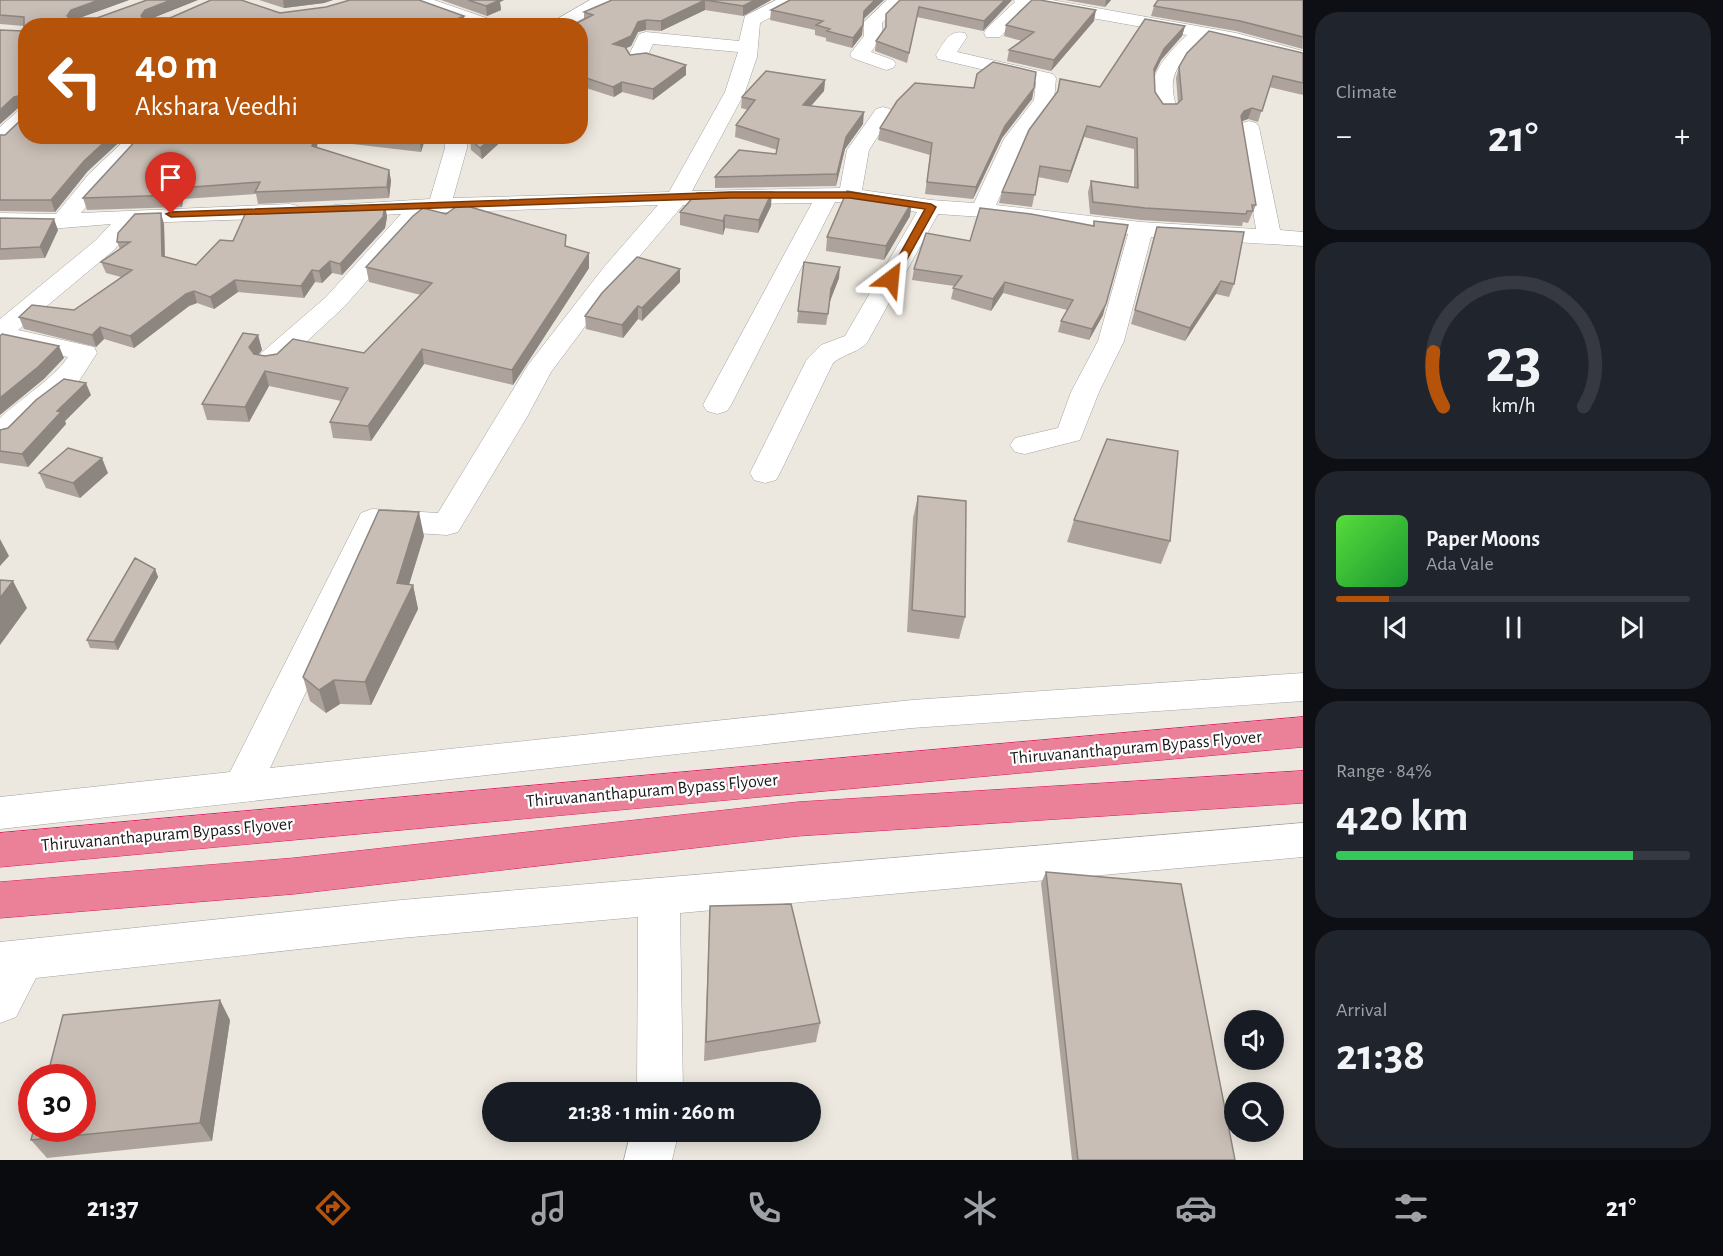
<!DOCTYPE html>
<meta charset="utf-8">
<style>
:root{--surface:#171b24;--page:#20242c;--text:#f1f3f6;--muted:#9ea1a6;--line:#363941;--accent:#b45309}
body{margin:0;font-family:"Alegreya Sans",sans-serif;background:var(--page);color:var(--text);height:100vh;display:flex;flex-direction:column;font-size:22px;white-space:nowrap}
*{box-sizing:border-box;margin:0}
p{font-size:20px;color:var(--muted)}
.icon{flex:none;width:33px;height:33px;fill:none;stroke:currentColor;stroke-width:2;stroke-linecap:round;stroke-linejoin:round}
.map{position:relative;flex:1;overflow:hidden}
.details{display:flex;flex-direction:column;gap:12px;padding:12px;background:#0d0f14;width:420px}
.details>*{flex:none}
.top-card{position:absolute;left:18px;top:18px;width:570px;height:126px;border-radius:24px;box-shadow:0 3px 15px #0003;background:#b45309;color:#fff;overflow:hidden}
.tools{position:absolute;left:1224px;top:1010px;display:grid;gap:12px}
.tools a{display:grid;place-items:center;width:60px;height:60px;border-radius:50%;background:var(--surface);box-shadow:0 3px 15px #0003;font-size:30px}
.speed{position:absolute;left:18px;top:1064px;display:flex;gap:12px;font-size:30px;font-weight:700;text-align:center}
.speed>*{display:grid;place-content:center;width:78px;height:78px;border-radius:50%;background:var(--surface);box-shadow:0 3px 15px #0003;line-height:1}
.speed .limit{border:9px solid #d22;background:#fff;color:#111}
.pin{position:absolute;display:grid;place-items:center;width:51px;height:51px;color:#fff;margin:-62px -26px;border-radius:50% 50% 50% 0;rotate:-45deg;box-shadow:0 0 6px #0007}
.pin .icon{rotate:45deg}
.me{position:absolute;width:66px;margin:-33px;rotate:29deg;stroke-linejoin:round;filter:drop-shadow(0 0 4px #0008)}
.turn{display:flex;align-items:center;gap:21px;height:126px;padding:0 18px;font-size:27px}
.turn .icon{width:78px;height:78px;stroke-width:2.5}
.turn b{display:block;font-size:42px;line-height:51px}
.big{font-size:45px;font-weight:700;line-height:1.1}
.details .card{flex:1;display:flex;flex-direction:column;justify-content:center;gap:9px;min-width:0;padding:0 21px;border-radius:24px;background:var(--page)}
.details .dial{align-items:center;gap:0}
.dial svg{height:156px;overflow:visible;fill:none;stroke:var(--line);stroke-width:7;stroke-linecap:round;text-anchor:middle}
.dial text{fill:var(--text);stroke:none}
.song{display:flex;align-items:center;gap:18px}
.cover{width:72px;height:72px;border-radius:9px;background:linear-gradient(135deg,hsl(110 70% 55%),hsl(130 70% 35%))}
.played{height:6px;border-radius:3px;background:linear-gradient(90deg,var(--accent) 15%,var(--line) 15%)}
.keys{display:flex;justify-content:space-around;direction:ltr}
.heat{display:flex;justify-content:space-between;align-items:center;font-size:33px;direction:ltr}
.charge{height:9px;border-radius:4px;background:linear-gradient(90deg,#34c759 84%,var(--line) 0)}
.trip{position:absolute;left:482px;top:1082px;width:339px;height:60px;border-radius:30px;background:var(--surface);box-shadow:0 3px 15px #0003;font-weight:700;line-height:60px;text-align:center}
.tabs{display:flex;height:96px;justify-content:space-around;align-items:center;background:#090b0e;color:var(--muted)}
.tabs .icon{width:42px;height:42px}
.tabs .selected{color:var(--accent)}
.tabs b{font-size:27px;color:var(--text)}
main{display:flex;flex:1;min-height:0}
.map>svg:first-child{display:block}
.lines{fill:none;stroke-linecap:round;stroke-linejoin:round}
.minor-casing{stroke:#a2a2a2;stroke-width:1}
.highway-casing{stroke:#df1864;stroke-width:1}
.minor{fill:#fff;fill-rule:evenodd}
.highway{fill:#eb8198;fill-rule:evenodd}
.wall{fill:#ada39c}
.shaded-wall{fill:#8d857f}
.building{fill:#c9beb5;stroke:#8d857f;stroke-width:1.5}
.route{fill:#b45309;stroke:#753606;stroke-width:1.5}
.labels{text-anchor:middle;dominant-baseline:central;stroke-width:4.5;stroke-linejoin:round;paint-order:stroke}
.street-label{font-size:18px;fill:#1b1b1b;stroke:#fff}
</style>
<main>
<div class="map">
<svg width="1303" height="1160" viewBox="0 0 1303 1160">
<rect width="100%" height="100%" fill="#ede8df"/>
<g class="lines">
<defs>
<path id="minor" d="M408,0h26l64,22 3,4h-28l-62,-22z
M590,0h22l-3,4 -40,22h-24z
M776,0h22l-3,4 -35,19 -3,34 -12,35 -53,99 148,-3 7,-38 29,-41 7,-2 7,2 3,4 -24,37 -7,40 69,10 43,3 30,-64 30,-39 2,-18 -98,-23 -2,-4c7,-11 13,-26 29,-22l2,4 -10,15 96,22 3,4 -2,22 -29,40 -29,65 145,17 115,7 -17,-102 3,-4 7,-2 7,2 3,4 21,103 23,2v14l-152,-9 -27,104 -25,51 -19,48 -55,14 -10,-2 -5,-7 5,-7 43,-10 13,-36 27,-51 30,-107 -146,-17 -44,-3 -70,127c-7,11 -25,13 -35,22l-53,110 -4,7 -11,3 -11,-3 -4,-7 57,-114 14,-14 24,-9 72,-124 -67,-10h-15l-104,203 -4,6 -10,3 -10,-3 -4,-6 109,-202 -129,2 -61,72 -71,95 -24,45 -69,115 -11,3 -65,-4 -112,237 642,-68 391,-27v28l-391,27 -912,101v-32l230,-25 131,-259 11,-4 66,4 90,-148 76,-98 54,-62 -231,8 -83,94 -65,60 -10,2 -10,-2 -4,-6 4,-6 67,-58 75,-83 -59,3 -8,-2 -4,-5 4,-5 96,-6 15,-51v-12h22v12l-14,50 216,-6 56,-100 13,-40 -85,-8 -9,19h-14l-3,-4 12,-25 7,-2 93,9 6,-25z
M887,0h19l-24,23 1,13 -12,16 22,8 3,4 -3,4 -7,2 -34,-12 -2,-4 14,-18v-14z
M1014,0h38l184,33 67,18v12l-98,-24c-25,24 -40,33 -28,70l-3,4h-14c-21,-30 5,-57 27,-78l-157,-28 -30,30h-14l-2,-4 2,-4 29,-27z
M26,108v18l-18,18 -8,1v-18l19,-17z
M129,136h23l-47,48 -24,29 209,-9 8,2 4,5 -4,5 -8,2 -152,5 -24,27 -96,80 76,17 3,6 -18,28 -39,30 -28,28 -12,3v-24c21,-20 52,-38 68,-61l-68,-15v-23l96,-79 15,-16 -49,4 -62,-1v-14l56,1 33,-40z
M1303,823v34l-623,56 3,179h-46l1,-175 -237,21 -365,40 -20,39 -16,6v-81l401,-42z
M631,1131h48l-7,29h-48z"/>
<path id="highway" d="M1303,717v30l-1303,120v-34z
M1303,771v32l-505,33 -504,58 -294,24v-36l294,-24 504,-56z"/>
</defs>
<use href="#minor" class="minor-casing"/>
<use href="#highway" class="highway-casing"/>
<use href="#minor" class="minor"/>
<use href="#highway" class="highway"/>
</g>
<path class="wall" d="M0,0h129l-50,18h18l101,-18 -46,18 128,-5 185,13h-439l61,146 -32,40 -55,-1v-76h5l19,-18v-11l-6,2 -18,16v-94l24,1v-5l-24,-2z
M259,0h74l-9,3 -40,5z
M441,0h63l-4,2 1,8 -14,6z
M612,0h159l-28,16 -38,-6 -44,21 -15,-1 -8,2 -7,14 -5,2 4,7 56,20 -33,25 -31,-8 -8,5 -34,-11v-60l4,-7v-7z
M790,0h94l-21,20 -1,15 -10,13 -26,-7v-3l-11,-3v-5l-45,-10 1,-10z
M900,0h112l-29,31 -66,-14 -10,46 -32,-12 1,-10 9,-12 1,-15z
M1065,0h46l-6,7z
M1303,0v49l-67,-18 -85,-15 3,-10z
M1094,21l-43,50 -44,-10 2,-11 13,-9 -18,-5 2,-11z
M1185,26l-3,10 -21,24 -6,13v19l8,12h14l1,-1 -2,-25 3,-11 124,-14v42l-34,-8 -11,35 -10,-3 -7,2 15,84 -8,18 -5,-1 -1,4 -101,-6 -51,-6 -2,-22 3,-11 43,6v-38l-50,-12 -16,46 -30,-6 -6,30 -33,-4 3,-11 55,-99 3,-14 40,8z
M825,80l-1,11 -13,15 52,18 -18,25 -9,37 -121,2v-11l61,-23 1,-4 -42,-13 1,-12 12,-15 -7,-2 1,-11z
M974,88h60l-2,11 -30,39 -29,61 -48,-5 5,-39 -52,-15 2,-12z
M140,136h286l-5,16 -103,-12 -1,8 72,22 2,11 -2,17 -131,6 -2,-10 -73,5 -1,8 -95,3 -4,-12z
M507,136l-25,23 -11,-9 -1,-11z
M385,205l2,12 -2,11 -43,47 -10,-2 -10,10 -7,-1 -11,16 -66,-6 -24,17 -17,-6 -8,3 -55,42 -30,-9 -8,8 -72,-18 -5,-12 55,-7 47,-33 -15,-4 -5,-11 19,-13 -3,-7 47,-18 1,33 31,8 37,-24z
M771,206l-13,27 -33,-5 -2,7 -43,-10v-13z
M446,214l121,32 22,22 -76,117 -89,-21 -53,77 -38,-3 -3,-16 11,-21 -72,-15 -20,36 -42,-2 -5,-16 56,-69 4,15 -4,5 7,1 99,-3 57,-58 -52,-13 -3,-15z
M910,216l-26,44 -58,-9 1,-14z
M0,218l58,12 -13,28 -45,2z
M1094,221l9,94 -14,25 -31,-8 3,-11 6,-11 -64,-17 -12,18 -40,-12 3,-13 -42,-6 2,-11 56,-28 123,-15z
M1157,227l77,57 -5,13 -13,-3 -31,47 -54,-17z
M804,262l35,16 -9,23 -4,24 -29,-2z
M680,269v13l-38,39 -4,-2 -15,19 -37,-9 -1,-13z
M91,395l-26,26 1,3 -38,43 -28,-4v-33l8,-2z
M39,473h69l-28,25 -34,-10z
M918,496l47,121 -6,22 -52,-7 6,-114z
M1074,520l96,21 -9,23 -94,-22z
M424,536l-15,49h4l5,24 -47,96 -31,-1 -14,9 -16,-12 -7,-24z
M155,569l3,8 -40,73 -28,-2 -3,-8z
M1046,872l189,288h-163l-31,-277z
M710,906l110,117 -4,19 -112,19z
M230,1020l-18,121 -165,17 -16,-18z"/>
<path class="shaded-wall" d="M99,0h30l-55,20 -4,6 -3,-10 4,-6z
M171,0h27l-50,20 -4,6 -3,-10 4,-6z
M283,0h50l-9,3 -40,5z
M489,0h15l-4,2 1,8 -14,6 -1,-10z
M705,0v10l-44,21v-10z
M755,0h16l-28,16v-10z
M875,0h9l-22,20 2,-9z
M1005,0h7l-29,31 1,-10z
M1106,0h5l-6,7z
M1096,10l-2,11 -43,50 3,-11z
M464,16l1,10h-16v-4z
M646,20v10l-8,2 -7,14 -17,8 -1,-10 25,-22z
M863,25l-1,10 -10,13 1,-10z
M1185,26l-3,10 -21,24 -10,20 3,-11 10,-20z
M686,65v10l-33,25v-11z
M825,80l-1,11 -22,25 1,-11z
M622,82v10l-8,5 -1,-10z
M1034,88l-2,11 -30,39 -29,61 3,-12 29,-61z
M22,95l3,11 -7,2 -18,16v-14l14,-13z
M1252,108l-4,11 -8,3 1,-6 3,-5z
M864,112l-1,12 -18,25 -9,37 1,-12 9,-37z
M1087,126l-3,11 -16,46 3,-12z
M111,136h15l-39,36 -32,40 -4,-12 33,-39z
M167,136h15l-19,4z
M315,136h3v4l-3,17 -3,-11z
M421,136h5l-5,16 -1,-11z
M494,136h13l-25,23 -2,-11z
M389,170l2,11 -2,17 -2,-11z
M180,188l3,11 -1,8 -4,-12z
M772,192l-1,14 -13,27 1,-13z
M912,202l-2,14 -26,44 2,-14z
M385,205l2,12 -2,11 -43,47 -2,-11z
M161,213l3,11 1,44 -3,-12z
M725,215v13l-2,7v-14z
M54,219l4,11 -13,28 -5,-11z
M589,253v15l-76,117 -1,-15z
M330,261l2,12 -10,10 -3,-12z
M840,267l-1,11 -9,23 -4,24 5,-36z
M680,269v13l-38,39v-13z
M312,270l3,12 -11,16 -3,-12z
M235,280l3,12 -24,17 -4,-12z
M1221,281l-5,13 -31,47 5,-13z
M1005,282l-2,11 -12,18 2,-12z
M194,291l3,12 -8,3 -55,42 -4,-12 56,-42z
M1106,304l-3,11 -14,25 3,-11z
M638,306v13l-15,19 -1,-13z
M100,327l4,12 -8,8 -4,-12z
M258,335l4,15 -9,12 -4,-15z
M59,346l5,12 -20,21 -44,36v-17z
M422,349l2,15 -53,77 -3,-15z
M265,371l4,15 -20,36 -4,-15z
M86,383l5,12 -26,26 1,3 -38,43 -6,-13 35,-43z
M102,458l6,15 -28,25 -7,-15z
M419,512l5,24 -22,71 -5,-24z
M0,539l9,17 -9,10z
M155,569l3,8 -40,73 -4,-8z
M13,581l14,27 -27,37v-47z
M413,585l5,24 -47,96 -6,-23z
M334,680l6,24 -14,9 -7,-23z
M220,1000l10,20 -18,121 -12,-18z"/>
<path class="building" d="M0,0h99l-28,10 -4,6 2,2h28l50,-18h24l-26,10 -4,6 2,2h27l41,-18h30l39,13 46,-6 24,-7h69l45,16 -15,6 8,4h-431v110h85l-27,25 -33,39h-51v-65h5l19,-18v-20l-2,-2 -8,2 -14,13v-80l24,1v-14l-24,-2z
M468,0h32l-14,6z
M612,0h93l-44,21 -15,-1 -8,2 -7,14 -18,8 12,3 5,8 16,-2 40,12 -33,24 -31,-7 -9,5 -33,-11v-50h-9l22,-11 -9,-3z
M705,0h50l-12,6z
M790,0h85l-11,11 -1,14 -10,13 -26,-7 3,-2 -14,-4 7,-4 -52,-11z
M900,0h105l-21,21 -65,-14 -10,46 -33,-12 10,-14v-13z
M1032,0h8l56,10 -42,50 -45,-10 25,-18 -28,-7z
M1158,0h145v37l-63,-16 -86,-15z
M1145,19l40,7 -21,23 -10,20 1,23 8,12h14l5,-5 -3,-32 8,-14 22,-22 94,22v30l-30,-7 -11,35 -10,-3 -8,3 -3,5 15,89h-4l1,6h-6l-1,3 -101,-6 -52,-6 -2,-21 47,7 -1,-50 -50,-12 -16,45 -31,-5 -5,29 -33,-3 27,-62 29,-39 2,-12 40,8z
M993,62l43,10 -2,16 -29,38 -29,61 -49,-5 5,-39 -52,-15 17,-27 18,-18 59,5 3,-14z
M766,71l59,9 -22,25 61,7 -18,25 -9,37 -122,3 24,-27 37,4 3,-15 -43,-14 19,-25 -13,-3z
M140,136h27l-4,4 18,-4h134l-3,10 77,24 -2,17 -132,5 5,-10 -80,6 -2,7 -95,3z
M381,136h40l-1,5z
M472,136h22l-14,12 -10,-9z
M847,191l65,11 -26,44 -59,-9z
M772,192l-13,28 -34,-5 -2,6 -43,-9 17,-19z
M460,204l106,31 -1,11 24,7 -77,117 -90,-21 -54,77 -38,-4 18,-34 -83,-17 -20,36 -43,-3 41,-71 15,2 -9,12 5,7 11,2 12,-2 16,-15 71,14 68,-70 -66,-16 47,-51 10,-8 23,6z
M385,205l-2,12 -43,47 -10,-3 -11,10 -7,-1 -11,16 -66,-6 -25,17 -16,-6 -8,3 -56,42 -30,-9 -8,8 -73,-18 13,-12 42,5 58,-40 -31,-8 29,-20h-13l1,-9 17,-19 26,-1 1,43 34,9 24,-25 13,1 14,-31z
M980,208l51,6 63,12v-5l34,4 -22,79 -14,25 -31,-8 12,-21 -68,-18 -12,17 -40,-11 9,-12 -48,-7 12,-36 44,8z
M0,218l54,1 -14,28 -40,2z
M1157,227l87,5 -10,52 -13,-3 -31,47 -55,-18z
M637,257l43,12 -38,39 -4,-2 -16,19 -37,-9 17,-23z
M804,262l36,5 -9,22 -3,25 -30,-3z
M2,334l57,12 -21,21 -38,31v-62z
M64,379l22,4 -29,28 4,1 -39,42 -22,-3v-21l8,-2 28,-28z
M1107,439l71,12 -8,90 -96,-21z
M68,448l34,10 -29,25 -34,-10z
M918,496l48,5 -1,116 -53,-7z
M379,510l40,2 -22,71 16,2 -48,97 -31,-2 -15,10 -16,-13z
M135,558l20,11 -41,73 -27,-2z
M0,580l13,1 -13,17z
M1046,872l135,12 54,276h-157z
M791,904l29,119 -114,19 4,-136z
M220,1000l-20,123 -169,17 3,-12h48v-51h-35l16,-62z"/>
<path class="route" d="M731,192h119l81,12 5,3 -40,72 -5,3 -5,-3 39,-70 -75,-11h-119l-560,19 -5,-3 5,-2z"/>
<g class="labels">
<g class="street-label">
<text transform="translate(1136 748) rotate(-5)">Thiruvananthapuram Bypass Flyover</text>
<text transform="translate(652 791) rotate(-5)">Thiruvananthapuram Bypass Flyover</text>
<text transform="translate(167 835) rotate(-5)">Thiruvananthapuram Bypass Flyover</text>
</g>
</g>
</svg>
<div class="tools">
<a><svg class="icon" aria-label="sound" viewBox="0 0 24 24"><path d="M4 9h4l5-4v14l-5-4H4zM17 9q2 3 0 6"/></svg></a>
<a><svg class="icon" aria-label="search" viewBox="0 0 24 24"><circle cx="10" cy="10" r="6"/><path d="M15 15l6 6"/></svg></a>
</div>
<div class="speed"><div class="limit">30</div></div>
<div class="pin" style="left:171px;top:214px;background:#d93025"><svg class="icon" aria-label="arrive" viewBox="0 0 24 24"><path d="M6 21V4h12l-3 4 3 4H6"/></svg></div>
<svg class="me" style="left:891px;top:279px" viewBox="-20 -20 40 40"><path d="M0-17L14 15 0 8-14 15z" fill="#b45309" stroke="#fff" stroke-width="4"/></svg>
<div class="trip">21:38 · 1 min · 260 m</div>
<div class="top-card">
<div class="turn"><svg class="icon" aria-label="left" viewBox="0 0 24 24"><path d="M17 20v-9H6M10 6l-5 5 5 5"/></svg><div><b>40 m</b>Akshara Veedhi</div></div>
</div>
</div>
<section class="details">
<div class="card"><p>Climate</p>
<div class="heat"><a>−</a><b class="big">21°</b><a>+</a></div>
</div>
<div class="card dial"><svg viewBox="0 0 100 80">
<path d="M14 69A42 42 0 1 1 86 69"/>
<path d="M14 69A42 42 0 0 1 9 41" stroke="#b45309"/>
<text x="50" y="56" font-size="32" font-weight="700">23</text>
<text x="50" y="72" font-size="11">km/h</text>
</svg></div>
<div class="card">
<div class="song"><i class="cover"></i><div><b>Paper Moons</b><p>Ada Vale</p></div></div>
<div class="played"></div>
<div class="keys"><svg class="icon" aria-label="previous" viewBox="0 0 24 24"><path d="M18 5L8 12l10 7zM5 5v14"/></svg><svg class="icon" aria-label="pause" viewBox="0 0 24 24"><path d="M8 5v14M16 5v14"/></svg><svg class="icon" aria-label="next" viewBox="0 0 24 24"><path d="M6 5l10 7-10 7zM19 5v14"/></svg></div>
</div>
<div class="card"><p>Range · 84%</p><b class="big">420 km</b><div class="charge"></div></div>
<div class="card"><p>Arrival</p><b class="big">21:38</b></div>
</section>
</main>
<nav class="tabs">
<b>21:37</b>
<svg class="icon selected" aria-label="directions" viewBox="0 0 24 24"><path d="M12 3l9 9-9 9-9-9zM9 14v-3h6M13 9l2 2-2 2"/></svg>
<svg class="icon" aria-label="music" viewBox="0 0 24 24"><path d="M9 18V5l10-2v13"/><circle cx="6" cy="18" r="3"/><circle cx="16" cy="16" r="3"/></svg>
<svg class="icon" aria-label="phone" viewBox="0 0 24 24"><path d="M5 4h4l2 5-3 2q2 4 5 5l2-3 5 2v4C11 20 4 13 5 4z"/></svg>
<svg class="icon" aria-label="climate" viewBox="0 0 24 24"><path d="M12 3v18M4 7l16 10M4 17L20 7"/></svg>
<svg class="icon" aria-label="car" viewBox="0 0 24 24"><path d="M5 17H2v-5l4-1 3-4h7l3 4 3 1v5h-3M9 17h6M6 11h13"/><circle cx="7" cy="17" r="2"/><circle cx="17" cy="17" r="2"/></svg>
<svg class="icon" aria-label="filters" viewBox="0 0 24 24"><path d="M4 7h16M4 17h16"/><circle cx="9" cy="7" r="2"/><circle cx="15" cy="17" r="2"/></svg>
<b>21°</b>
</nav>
